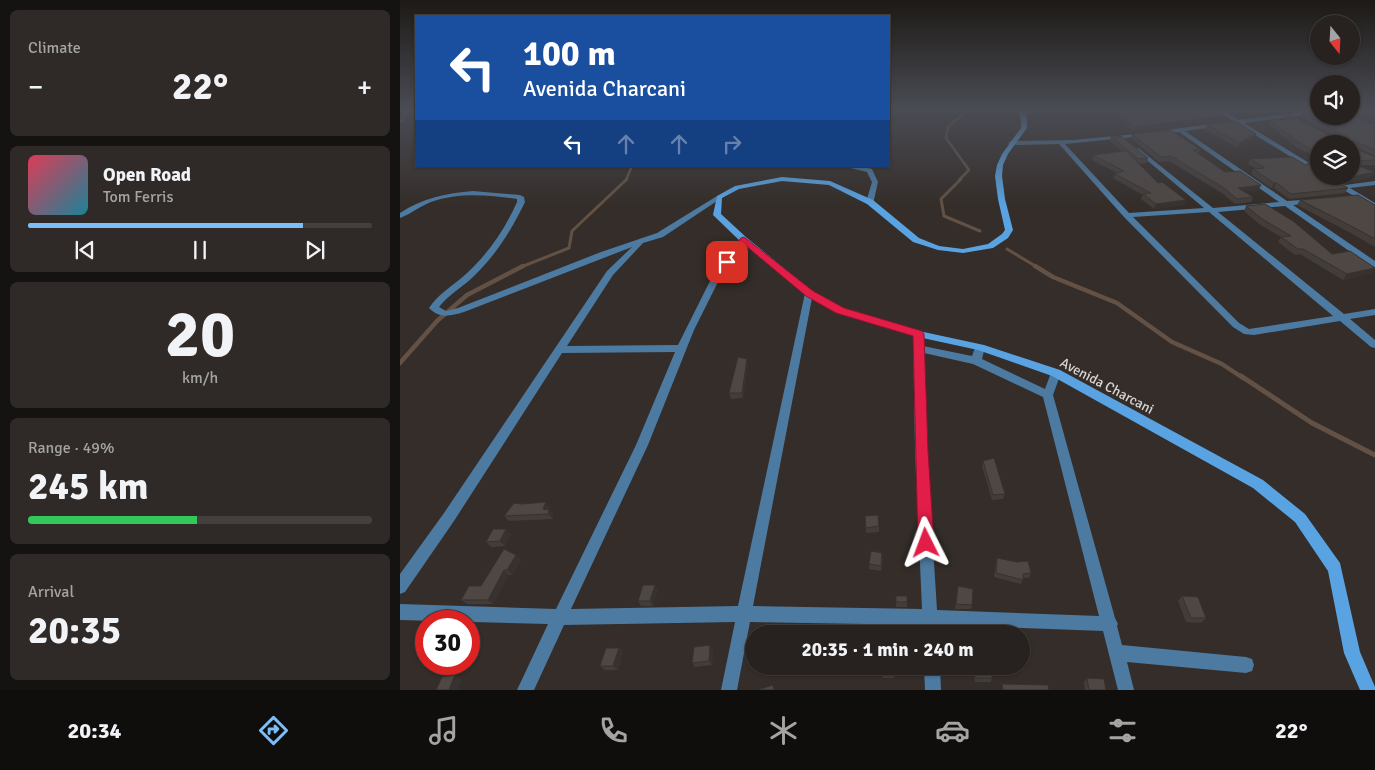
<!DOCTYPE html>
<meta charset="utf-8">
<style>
:root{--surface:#27221f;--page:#2f2a28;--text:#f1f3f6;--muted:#a4a4a4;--line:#433f3d;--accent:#7bbef8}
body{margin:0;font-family:Signika,sans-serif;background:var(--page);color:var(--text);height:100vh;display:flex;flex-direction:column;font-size:19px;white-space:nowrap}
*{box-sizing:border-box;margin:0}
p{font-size:16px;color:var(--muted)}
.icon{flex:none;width:28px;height:28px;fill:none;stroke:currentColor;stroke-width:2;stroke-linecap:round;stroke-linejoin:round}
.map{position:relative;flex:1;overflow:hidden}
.details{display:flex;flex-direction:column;gap:10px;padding:10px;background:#151311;width:400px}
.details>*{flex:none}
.guide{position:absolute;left:15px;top:15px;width:475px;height:152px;border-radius:0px;box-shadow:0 1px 4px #0004,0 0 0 1px var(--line);background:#1a4fa0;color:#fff;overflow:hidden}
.needle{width:32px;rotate:162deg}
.buttons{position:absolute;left:910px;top:15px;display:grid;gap:10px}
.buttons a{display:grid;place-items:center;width:50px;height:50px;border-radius:50%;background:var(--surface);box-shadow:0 1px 4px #0004,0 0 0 1px var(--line);font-size:25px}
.speed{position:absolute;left:15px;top:610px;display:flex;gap:10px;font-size:25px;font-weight:700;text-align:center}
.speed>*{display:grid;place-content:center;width:65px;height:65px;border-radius:50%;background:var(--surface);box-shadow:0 1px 4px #0004,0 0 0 1px var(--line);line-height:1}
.speed .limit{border:8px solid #d22;background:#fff;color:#111}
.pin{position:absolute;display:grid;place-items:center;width:42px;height:42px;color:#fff;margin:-21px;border-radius:10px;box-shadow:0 2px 8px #0006}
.me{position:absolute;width:55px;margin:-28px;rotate:357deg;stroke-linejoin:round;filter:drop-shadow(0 0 4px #0008)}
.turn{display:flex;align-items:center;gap:18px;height:105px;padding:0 25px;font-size:22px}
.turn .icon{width:65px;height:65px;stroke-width:2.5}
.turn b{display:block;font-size:35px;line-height:42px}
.lanes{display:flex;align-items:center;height:48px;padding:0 25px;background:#0003;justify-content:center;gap:25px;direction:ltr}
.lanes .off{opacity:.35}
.big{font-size:38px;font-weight:800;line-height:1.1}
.details .widget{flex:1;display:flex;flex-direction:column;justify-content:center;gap:8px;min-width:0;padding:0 18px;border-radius:8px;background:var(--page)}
.details .dial{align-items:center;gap:0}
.dial b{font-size:65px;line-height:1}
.song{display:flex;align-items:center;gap:15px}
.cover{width:60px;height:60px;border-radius:8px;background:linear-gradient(135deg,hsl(350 70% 55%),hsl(190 70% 35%))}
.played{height:5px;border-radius:2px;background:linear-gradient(90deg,var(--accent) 80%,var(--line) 80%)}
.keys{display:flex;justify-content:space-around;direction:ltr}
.heat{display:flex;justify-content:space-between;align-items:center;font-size:28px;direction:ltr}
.charge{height:8px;border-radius:4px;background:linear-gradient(90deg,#34c759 49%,var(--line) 0)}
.trip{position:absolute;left:345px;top:625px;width:285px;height:50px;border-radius:25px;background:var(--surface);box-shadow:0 1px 4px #0004,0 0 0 1px var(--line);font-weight:800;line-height:50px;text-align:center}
.tab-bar{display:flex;height:80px;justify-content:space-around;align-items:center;background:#100e0c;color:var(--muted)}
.tab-bar .icon{width:35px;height:35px}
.tab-bar .current{color:var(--accent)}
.tab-bar b{font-size:22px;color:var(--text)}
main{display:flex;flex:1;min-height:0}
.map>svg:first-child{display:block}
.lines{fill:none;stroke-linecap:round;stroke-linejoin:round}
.stream-far3{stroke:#625144;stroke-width:2.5}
.stream-far2{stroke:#625144;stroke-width:3}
.stream-far1{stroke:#625144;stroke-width:4.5}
.stream{stroke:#625144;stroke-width:5}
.minor{fill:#4d7aa1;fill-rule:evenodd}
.secondary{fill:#59a3e2;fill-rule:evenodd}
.wall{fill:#433d3a}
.shaded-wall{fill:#37322f}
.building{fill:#4e4743;stroke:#37322f}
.route{fill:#e11d48;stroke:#92132f}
.labels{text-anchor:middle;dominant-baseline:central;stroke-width:5;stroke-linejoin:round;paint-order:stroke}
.street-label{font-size:14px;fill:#d9d5d2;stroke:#342d29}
</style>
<main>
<section class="details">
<div class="widget"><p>Climate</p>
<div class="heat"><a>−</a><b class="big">22°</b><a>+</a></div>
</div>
<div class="widget">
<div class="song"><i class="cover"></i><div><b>Open Road</b><p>Tom Ferris</p></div></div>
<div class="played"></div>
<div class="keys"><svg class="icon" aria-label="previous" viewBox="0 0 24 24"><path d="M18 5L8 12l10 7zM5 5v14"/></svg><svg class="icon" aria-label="pause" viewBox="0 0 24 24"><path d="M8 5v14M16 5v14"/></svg><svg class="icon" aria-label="next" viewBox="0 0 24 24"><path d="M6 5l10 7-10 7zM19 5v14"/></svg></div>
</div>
<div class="widget dial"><b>20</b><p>km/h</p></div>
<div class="widget"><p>Range · 49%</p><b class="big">245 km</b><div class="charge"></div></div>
<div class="widget"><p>Arrival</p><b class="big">20:35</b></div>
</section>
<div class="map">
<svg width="975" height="690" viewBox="0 0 975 690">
<rect width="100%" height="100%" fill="#342d29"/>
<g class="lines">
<path class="stream-far3" d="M0,121l3,-1 2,-10
M226,180l6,-14
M559,180l10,-10 -23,-32 2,-11 16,-14v-3"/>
<path class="stream-far2" d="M561,179l-20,20 3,17 36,15
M607,249l30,18
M121,267l48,-19 3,-17 55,-52"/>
<path class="stream-far1" d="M635,266l18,11 64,26 55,39 50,22 21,14
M0,363l37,-42 30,-26 56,-29"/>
<path class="stream" d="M841,376l71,47 63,32"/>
<path class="minor" d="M619,110h30l-3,2 -25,1 -2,-1z
M817,110h5l17,10 80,-10v3l-75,10 75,46v5l-82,-50 -52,7 102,70 29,-2v4h-3l-20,2 82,56v7l-3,-1 -87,-61 -67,6 126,102 31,-5v6l-25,4 25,21v8l-4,-1 -31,-26 -86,14 -10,-1 -11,-7 -109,-110 -65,-73 -48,1 -3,-2 3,-2 62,-1 73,-7 1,1 -3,2 -79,8 64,69 75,-5 -68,-57 -1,-1 3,-2 75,60 66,-6 -100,-70 -20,3 -3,-2 3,-2 74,-10zM809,212l124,104 -84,13 -10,-6 -106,-106z
M442,166h17l13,3 6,13 -5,22 -7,-2 6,-20 -5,-10z
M923,176h8l14,9 30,-4v4l-25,3 25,15v5l-35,-20z
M73,191l47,4 4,2 1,5c-13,27 -29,53 -51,74 -11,11 -25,18 -35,31l7,4 12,-3 143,-56 56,-19 60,-37 6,1 -60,40 -20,6 -30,32 -46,71 111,-1 36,-72 27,-35h3l4,2 -26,34 -28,56 -46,115 -77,164 167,-3 67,-313 4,-3 4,3 -60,313 169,3 -7,-158 -2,-117 5,-3 5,3v12l49,10 4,-11h8l1,2 -3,12 63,30 7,-19h8l1,3 -8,22 62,223 3,6 -1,2 5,19 124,12 6,2 2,6 -2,6 -6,2 -119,-11 7,28h-16l-15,-59 -165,-6 1,9h-16v-9l-173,-3 -13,68h-16l14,-68 -171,3 -30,65h-17l31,-66 -148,-4v-16l156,5 80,-164 39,-93 -113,1 -108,168 -49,71 -5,2v-20l44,-61 163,-242 25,-24 -168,65c-14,4 -24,7 -35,-4 10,-15 24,-22 37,-34 22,-20 39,-45 51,-72v-3c-28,-4 -58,-7 -86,3 -11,4 -20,12 -31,16v-5c23,-15 46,-20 73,-22zM524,353l49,11 70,33 56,219 -162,-6 -10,-159z
M524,666h16l1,24h-16z"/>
<path class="secondary" d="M617,110h6l4,9v9l-19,26 -5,11 -1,11 3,23 8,31 -5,8 -15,10 -30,5 -25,-3 -25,-8 -46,-38 -38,-19 -47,-4 -43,8 -17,9 -1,16 26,24 65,53 31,17 76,23 65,14 76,25 203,110 42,34 35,49 20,89 15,35v3h-15l-16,-37 -16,-82 -33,-49 -42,-34 -201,-112 -74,-26 -60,-13 -81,-25 -31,-17 -65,-53 -28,-27 4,-19 18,-10 47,-9 48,4 43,19 46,38 20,8 24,3 25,-5 14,-10 3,-4 -7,-31 -3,-23 2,-11 5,-11 19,-26v-9z"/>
</g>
<path class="wall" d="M712,110h104l10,6 -1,4 -92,11z
M864,110h44l-37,3z
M951,110h24v13l-24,-11z
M902,113l73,12v31l-22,-10v2l22,12v5h-17l13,12 -26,6 -10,-7h16v-32h-32v23l-9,-6 2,-5h2l-18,-9 -28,-23 2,-4 14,-1 3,-4 53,26h4l-44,-24z
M807,125l49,9 -2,5 -17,9 -32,-19z
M732,134l68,15 -2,5 27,18 36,13 -3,5 -14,1 9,6 -2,5 -16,2 -13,-11 -53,-32 -10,1 -28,-24z
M711,136l37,22 -1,5 -9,1 20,19 26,22 -30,4 -13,-10 2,-4 -30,-17 2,-4 2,-1 -25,-13 1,-5 30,-3 -13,-11z
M850,159l56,6 42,23 -3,5 -56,6 -15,-11h-3l-20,-14 2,-5h4l-9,-5z
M900,200l75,5v42l-28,-16 -50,-26z
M846,206l86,48 43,13v1l-4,5 -28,7 -43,-26 -5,1 -17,-13 3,-5 -22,-13 -15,-13z
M348,364l-5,34 -12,1 -2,-6z
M583,461l22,33 -2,5 -11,1 -10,-34z
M122,504l28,4 -1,2 4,5v4l-44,2 -5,-5z
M465,516l14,10v6l-13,1z
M111,534l-6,12 -14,1 -5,-5z
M104,549l17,11 -9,15h-3l-16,29h-26l-6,-4 20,-14z
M483,558l-2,13 -12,-2v-5z
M597,558l34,15 -2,5h-6l-2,6 -27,-7 2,-14z
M255,585l3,4 -5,17h-12l-3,-5z
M558,586l14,19 -1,4h-16z
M496,596h11v11h-11z
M782,596l24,22 -5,5 -15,-1 -8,-21z
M219,648l4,4 -5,18h-13l-5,-4z
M313,649l-1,16 -17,2 -3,-4z
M482,666h12v12h-11z
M573,666h18l1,12 -1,4h-16z
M687,678l19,12h-21l-1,-8z"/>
<path class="shaded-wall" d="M872,110h36l-37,3z
M826,116l-1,4 -92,11 1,-4z
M856,134l-2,5 -17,9 2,-5z
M974,172l-3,5 -26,6 3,-5z
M874,183h3l-3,5h-3z
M861,185l-3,5 -22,2 2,-4z
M786,200l-2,5 -30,4 2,-5z
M975,268l-4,5 -28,7 4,-6z
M347,359l1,5 -5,34 -1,-5z
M146,502l4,6 -1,2 4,5v4l-10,-10z
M106,529l5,5 -6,12 -5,-5z
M116,555l5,5 -9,15 -5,-5z
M104,570l5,5 -16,29 -5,-4z
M255,585l3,4 -5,17 -3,-5z
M310,645l3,4 -1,16 -3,-4z
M219,648l4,4 -5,18 -5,-4z
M55,675l7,4 -4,11h-9z"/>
<path class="building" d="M717,110h99l10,6 -92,11z
M959,110h16v8z
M919,111v5h32v-2l24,11v25l-23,-10 1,8 22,9v3l-24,1v-17h-32v9l-21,-11 -28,-22 26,-1 -9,-4h3l50,26 8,-1 1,-2 -47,-25z
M835,121l21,13 -17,9 -32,-18z
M770,130l30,19 -7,1 32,22 15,-1 21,14 -23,3 15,9 -16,2 -13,-11 -53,-32 -10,1 -29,-23z
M711,136h10l27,22 -10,1z
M726,151l32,32 4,-1 24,18 -30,4 -13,-10 8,-1 -36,-19 9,-3 -31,-16z
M912,156h7v4z
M892,157l14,8 2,-2 11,6v7h10l6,5 13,7 -57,6 -14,-11h-3l-21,-14 12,-1 -15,-9z
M951,163l23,9 -26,6 -3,-2h6z
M958,195l17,10v34l-24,-13 -51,-26z
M865,204l28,17 39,33 18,-3 25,17 -28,6 -44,-25h-5l-17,-12 10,-1 -29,-17 -16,-13z
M338,357l9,2 -5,34h-13z
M594,458l11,36 -12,1 -10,-34z
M146,502l-3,7 6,1 -1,4 -44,2 10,-13 8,1z
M478,515l1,11 -13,2 -1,-12z
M93,529h13l-6,12 -14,1z
M104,549l12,6 -9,15h-3l-16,30h-27l8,-14h12z
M471,551l11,2 -1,13 -12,-2z
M597,558l20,4 11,-1 3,12 -8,1v6l-27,-7z
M243,585h12l-5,16h-12z
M558,586l15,3 -1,16 -16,-1z
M496,596h11v6h-11z
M782,596l16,1 8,21h-15z
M310,645l-1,16 -17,2 2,-16z
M206,648h13l-6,18h-13z
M482,666h12v8h-12z
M575,666h16l1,12h-16z
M55,675l-6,15h-13l6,-13z
M687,678l17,1 2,11h-17z
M602,684l46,1 1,5h-46z
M373,685l1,5h-17z"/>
<linearGradient id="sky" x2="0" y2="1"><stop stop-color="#1d1917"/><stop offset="0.53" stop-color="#4a4c54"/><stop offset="1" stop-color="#4a4c54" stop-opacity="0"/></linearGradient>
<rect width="975" height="206" fill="url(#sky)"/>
<path class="route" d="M344,237l69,54 31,17 78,23 2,3 4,117 6,92 -2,5 -6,2 -5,-2 -3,-5 -5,-207 -77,-23 -30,-17 -61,-51 -15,19h-7v-4l18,-22z"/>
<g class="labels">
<g class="street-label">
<text transform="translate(707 386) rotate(28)">Avenida Charcani</text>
</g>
</g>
</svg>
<div class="buttons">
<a><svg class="needle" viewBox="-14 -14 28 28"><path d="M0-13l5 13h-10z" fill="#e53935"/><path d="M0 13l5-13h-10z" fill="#a4a4a4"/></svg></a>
<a><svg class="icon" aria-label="sound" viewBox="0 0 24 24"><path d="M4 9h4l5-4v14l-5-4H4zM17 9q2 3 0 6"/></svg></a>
<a><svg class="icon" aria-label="layers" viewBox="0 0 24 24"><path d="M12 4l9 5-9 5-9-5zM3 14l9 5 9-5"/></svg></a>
</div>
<div class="speed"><div class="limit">30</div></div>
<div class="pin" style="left:327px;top:262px;background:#d93025"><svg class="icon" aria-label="arrive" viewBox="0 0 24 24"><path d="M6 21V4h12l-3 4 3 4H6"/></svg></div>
<svg class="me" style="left:526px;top:543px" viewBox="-20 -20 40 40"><path d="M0-17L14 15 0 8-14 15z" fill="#e11d48" stroke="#fff" stroke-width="4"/></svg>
<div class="trip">20:35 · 1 min · 240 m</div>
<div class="guide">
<div class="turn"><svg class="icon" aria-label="left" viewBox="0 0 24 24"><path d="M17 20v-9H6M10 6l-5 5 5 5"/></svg><div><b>100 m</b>Avenida Charcani</div></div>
<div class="lanes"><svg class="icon" aria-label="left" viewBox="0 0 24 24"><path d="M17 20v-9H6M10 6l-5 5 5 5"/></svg><svg class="icon off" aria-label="ahead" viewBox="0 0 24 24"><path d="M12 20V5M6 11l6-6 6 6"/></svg><svg class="icon off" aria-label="ahead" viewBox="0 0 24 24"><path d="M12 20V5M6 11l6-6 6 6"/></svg><svg class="icon off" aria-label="right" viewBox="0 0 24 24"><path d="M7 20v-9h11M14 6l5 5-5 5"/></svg></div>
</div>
</div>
</main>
<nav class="tab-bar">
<b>20:34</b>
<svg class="icon current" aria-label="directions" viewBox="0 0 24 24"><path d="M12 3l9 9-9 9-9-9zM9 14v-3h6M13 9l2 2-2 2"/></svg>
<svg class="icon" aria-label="music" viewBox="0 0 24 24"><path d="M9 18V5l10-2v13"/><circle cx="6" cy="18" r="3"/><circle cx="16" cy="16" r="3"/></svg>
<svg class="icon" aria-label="phone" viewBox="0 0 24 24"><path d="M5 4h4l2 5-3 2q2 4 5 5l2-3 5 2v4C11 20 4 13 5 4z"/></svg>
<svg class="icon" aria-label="climate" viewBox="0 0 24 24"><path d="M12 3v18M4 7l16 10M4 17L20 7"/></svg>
<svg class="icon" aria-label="car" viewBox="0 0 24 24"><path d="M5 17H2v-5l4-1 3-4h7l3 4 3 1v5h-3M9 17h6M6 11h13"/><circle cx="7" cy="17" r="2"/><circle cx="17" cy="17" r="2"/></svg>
<svg class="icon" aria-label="filters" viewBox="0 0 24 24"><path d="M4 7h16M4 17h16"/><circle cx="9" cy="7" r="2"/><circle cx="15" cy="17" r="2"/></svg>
<b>22°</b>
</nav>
